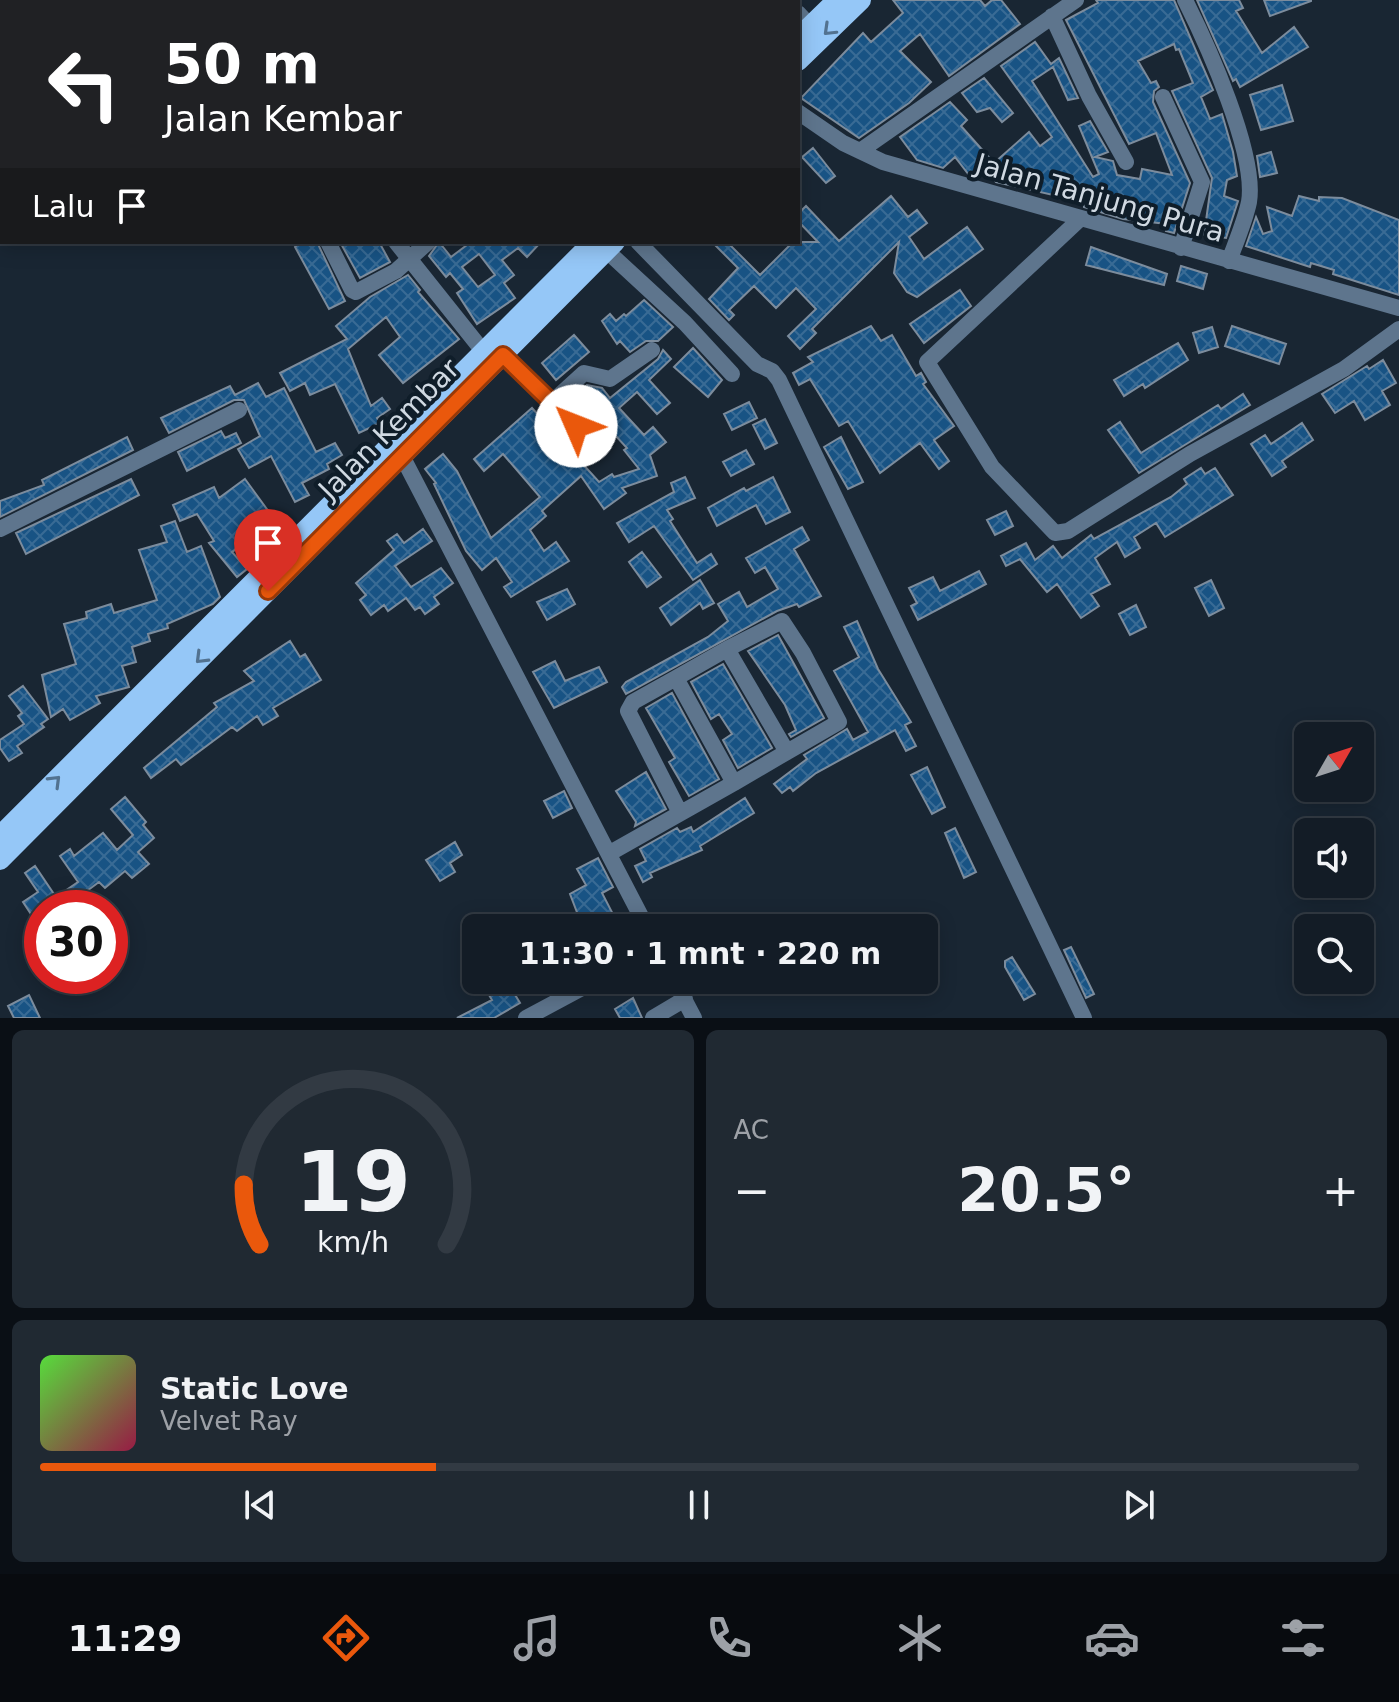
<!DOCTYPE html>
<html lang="id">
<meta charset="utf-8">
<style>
:root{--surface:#131c26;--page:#202932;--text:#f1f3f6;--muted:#9da1a7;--line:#323a43;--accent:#ea580c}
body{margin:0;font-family:"DejaVu Sans",sans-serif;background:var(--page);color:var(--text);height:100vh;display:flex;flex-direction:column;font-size:30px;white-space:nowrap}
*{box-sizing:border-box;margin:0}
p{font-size:26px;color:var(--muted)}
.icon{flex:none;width:44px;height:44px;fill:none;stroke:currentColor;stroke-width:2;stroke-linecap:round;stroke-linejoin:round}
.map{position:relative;height:1018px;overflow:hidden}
.details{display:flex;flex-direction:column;gap:12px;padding:12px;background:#0a0f15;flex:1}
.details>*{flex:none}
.guide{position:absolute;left:0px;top:0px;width:800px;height:244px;box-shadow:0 4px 20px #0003,0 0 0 2px var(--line);background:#202124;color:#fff;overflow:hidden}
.needle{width:52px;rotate:51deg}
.buttons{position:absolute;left:1294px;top:722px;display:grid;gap:16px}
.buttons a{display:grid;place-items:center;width:80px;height:80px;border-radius:12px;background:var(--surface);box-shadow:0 4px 20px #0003,0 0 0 2px var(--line);font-size:40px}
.speed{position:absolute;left:24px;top:890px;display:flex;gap:16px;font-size:40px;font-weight:700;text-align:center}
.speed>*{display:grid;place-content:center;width:104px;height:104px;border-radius:50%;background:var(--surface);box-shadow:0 4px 20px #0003,0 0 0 2px var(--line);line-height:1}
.speed .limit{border:12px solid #d22;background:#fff;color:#111}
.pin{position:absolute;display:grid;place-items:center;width:68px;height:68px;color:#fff;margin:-82px -34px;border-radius:50% 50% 50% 0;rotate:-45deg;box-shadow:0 0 8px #0007}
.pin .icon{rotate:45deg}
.me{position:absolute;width:88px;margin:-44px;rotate:314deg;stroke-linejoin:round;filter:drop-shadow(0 0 6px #0008)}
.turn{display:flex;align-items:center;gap:28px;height:168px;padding:0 32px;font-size:36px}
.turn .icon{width:104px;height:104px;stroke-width:2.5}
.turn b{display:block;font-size:56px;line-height:68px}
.then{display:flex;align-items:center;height:76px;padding:0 32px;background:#0003;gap:16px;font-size:30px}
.big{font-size:60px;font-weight:700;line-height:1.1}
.details .card{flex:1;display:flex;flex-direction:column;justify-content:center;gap:12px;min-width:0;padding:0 28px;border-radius:12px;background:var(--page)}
.details .dial{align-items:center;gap:0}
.dial svg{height:208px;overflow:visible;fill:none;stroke:var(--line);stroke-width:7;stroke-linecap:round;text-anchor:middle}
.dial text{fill:var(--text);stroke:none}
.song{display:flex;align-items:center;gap:24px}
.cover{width:96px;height:96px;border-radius:12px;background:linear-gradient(135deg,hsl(110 70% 55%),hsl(340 70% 35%))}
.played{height:8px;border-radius:4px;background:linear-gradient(90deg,var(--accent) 30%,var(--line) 30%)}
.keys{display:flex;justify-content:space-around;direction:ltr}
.heat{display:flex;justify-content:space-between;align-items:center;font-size:44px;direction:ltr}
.details .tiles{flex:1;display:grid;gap:12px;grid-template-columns:1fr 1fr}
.card:last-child{grid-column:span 2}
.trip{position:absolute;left:462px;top:914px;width:476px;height:80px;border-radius:12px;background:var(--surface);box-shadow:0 4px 20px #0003,0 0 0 2px var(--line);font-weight:700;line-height:80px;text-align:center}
.tab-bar{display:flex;height:128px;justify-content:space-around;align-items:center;background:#080b0f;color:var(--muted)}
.tab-bar .icon{width:56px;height:56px}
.tab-bar .on{color:var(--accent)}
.tab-bar b{font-size:36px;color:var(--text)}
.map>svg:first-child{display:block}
.building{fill:url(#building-cross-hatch);stroke:#7c8c9d;stroke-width:2;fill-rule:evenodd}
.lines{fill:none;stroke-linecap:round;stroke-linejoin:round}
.minor{stroke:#5e758d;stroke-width:16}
.major{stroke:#95c7f7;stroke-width:20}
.oneway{stroke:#527290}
.route-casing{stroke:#983908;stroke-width:20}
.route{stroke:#ea580c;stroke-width:14}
.labels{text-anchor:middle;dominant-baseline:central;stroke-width:8;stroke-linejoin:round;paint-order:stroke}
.street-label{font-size:28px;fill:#d0d9e2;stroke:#0f1d29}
</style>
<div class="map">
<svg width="1399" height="1018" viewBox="0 0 1399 1018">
<defs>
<pattern id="building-cross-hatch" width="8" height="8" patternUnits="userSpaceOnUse" patternTransform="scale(2)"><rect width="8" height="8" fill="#185384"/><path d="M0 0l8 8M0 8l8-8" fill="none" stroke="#396b95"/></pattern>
</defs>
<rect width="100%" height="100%" fill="#192633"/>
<path class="building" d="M893,0h87l5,6 7,-6h9l19,24 -71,52 -29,-42 -20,17 31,31 -22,21 -50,35 -58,-40 62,-65 8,9 32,-29z
M1096,0h78l39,90 -12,7 9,22 12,-5 11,38 4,24 -10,4 -3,16 14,5 -12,37 -22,-3 8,-57 -40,-87 21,-8 -14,-34 -3,1 -2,-6 -36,17 13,22 5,-2 3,6 -5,4 -1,11 37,81 -16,50 -8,-2 1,-7 -44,-5 -39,-12v-5l-88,-20 -12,-15 -15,8 -14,-18 -12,11 -26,-8 -17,-23 50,-35 17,18 -6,6 33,37 35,-31 11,14 12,-9 -51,-71 34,-24 16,22 8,-6 19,40 -10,2 -15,-33 -21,14 61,96 6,-3 -20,-48 11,-5 18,31 -13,5 18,4 4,14 23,4 2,-10 30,6 -16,-42 -27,11 -63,-124 32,-17z
M1197,0h42l4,8 -7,3 26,42 32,-26 14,20 -68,40 -4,-8 -3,2z
M1264,0h47v1l-41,15z
M984,78l29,35 -11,9 -12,-14 -13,4 -15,-19z
M1282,85l11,36 -32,9 -11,-35z
M813,148l22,28 -9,7 -24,-26z
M1271,152l6,21 -17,4 -3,-21z
M891,196l17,21 9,-7 10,13 -18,14 15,22 43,-32 16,22 -66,48 -10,-5 -13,-19 5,-31 -87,87 4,4 -16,16 -12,-13 28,-27 -20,-21 -20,20 -22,-22 -25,24 5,5 -5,5 -20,-21 29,-31 -26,-26h15l33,33 33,-33h25l-20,-21v-7l8,-8 33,35z
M1299,196l20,5v-4l23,1 57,22v75l-66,-21 1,-4 -23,-7 -1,4 -64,-21 10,-29 7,17 9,-3 -5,-24 25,9z
M300,242h17l28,59 -16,8 -34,-62z
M340,242h39l11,20 -30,16z
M439,242l12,15 20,-15h70l-14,15 -9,-9 -16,12 12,15 -10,8 11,15 -38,26 -20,-31 6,-4 -13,-16 -4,4 -17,-21zM479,254l16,21 -17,12 -16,-20z
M1091,247l76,27 -3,11 -78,-20z
M1181,266l26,8 -4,15 -26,-8z
M408,275l12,15 -2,2 41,47 -56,44 -24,-28 21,-18 -14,-20 -38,32 23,57 11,-8 8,11 -13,9 3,5 -21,10 -24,-49 -25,11 -5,-12 -15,8 -10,-18 67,-34 -11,-13 34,-29z
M960,290l11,16 -47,37 -14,-19z
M644,300l29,27 -15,14h-12l-16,11 -10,-11 -3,3 -15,-23 8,-7 6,7 8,-7 2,2z
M871,326l10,15 11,-6 24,41 5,-3 5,9 -3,2 31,42 -20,14 15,21 -10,8 -19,-26 -40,30 -32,-52 -9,5 -29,-47 -11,6 -6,-12 20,-11 -5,-5z
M1232,326l54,18 -7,20 -54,-18z
M1212,327l6,20 -19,6 -6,-20z
M574,335l15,17 -33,28 -14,-17z
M1178,343l10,17 -43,28 -2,-4 -19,12 -10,-16z
M693,348l29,32 -14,17 -34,-30z
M663,350l8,9 -22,21 21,23 -13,11 -20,-22 -18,16 25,27 9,-8 13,15 -16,13 7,21 -35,12 4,5 -22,16 -23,-33 -39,35 4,5 -16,14 14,21 12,-9 13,19 -58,36 -7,-10 8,-5 -16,-24 -14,12 -16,-19 -32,-67 2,-1 -11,-14 18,-15 14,17 34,67 49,-41 -37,-43 -19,17 -10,-12 58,-51 67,74 13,-8 2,3 25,-8 -15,-19 3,-2 -50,-54 10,-9 15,3 8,10 48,-39z
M1383,360l13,23 -14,8 8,14 -25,15 -11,-19 -19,12 -13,-19 45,-28 2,3z
M258,383l8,14 18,-9 32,64 19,-9 7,12 -15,9 2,5 -27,14 7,12 -14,7 -24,-46 -22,12 -11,-19 22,-13 -16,-36h-10l-65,33 -8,-15 69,-32 5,9z
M1243,394l7,11 -111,68 -31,-43 12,-8 21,31 77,-48 3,4z
M749,402l8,16 -25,12 -8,-16z
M765,419l12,24 -12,6 -12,-24z
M1302,423l11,17 -31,21 4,6 -14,9 -21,-32 14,-9 6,9z
M221,431l4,7 11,-5 5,10 -54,28 -9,-19z
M127,437l6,13 -133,67v-16l44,-16 -2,-5z
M841,437l22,45 -15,7 -24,-42z
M746,450l8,14 -23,12 -8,-14z
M1201,468l4,6 10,-6 18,27 -68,42 -9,-14 -22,14 6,11 -15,9 -8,-15 -22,16 15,26 -19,10 8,12 -18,12 -24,-34 -10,8 -27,-33 -14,7 -5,-10 25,-13 9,17 18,-14 9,12 29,-23 3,4 77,-42 16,-13 -3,-5z
M685,477l10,21 -28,12 6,9 -3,2 27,42 14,-9 6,10 -24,16 -39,-54 -25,16 -12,-19 57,-31 -3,-9z
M773,477l17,35 -24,12 -10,-19 -39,21 -9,-18 36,-20 2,3z
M131,479l8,16 -113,59 -10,-21z
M245,479l32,44 -45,29 15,17 -10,8 -28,-34 5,-2 -17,-27 -17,7 -7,-16 41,-18 5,11z
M1006,511l7,15 -18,9 -8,-15z
M175,521l12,31 14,-6 19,51 -7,7 -46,20 1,4 -20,6 2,7 -18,6 4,15 -14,4 7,21 -33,9 4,7 -30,17 -7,-11 -12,8 -9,-42 34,-11 -12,-40 23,-6 -1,-6 25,-8 3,9 43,-13 -18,-50 28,-8 -6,-16z
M802,527l7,13 -15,9 27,47 -22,11 -2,-3 -20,7 -151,83 -4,-7 4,-5 82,-45 20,-16 -10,-17 21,-12 8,15 31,-18 -13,-22 -10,6 -9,-15z
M423,529l9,12 -37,25 16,21 30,-19 12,15 -19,14 5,7 -14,10 -5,-7 -5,3 -9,-12 -18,13 -4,-6 -13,10 -11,-15 6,-5 -10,-12 38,-33 -7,-9 10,-7 7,9z
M642,552l19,25 -14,10 -18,-25z
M979,571l7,13 -68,36 -7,-14 6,-3 -8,-15 24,-11 7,14z
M700,580l14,23 -11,6 -3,-6 -29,22 -11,-17z
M1211,580l13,28 -15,8 -14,-28z
M567,589l8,15 -28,16 -10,-18z
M1136,605l10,22 -16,8 -11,-21z
M857,621l21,48 33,53 -6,3 11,21 -10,5 -11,-21 -79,43 -23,18 -3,-4 -8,6 -8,-9 33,-25 -3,-4 43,-26 6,11 15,-8 -34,-61 25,-14 -15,-30z
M778,635l46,83 -33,19 -2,-3 7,-4 -11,-25 -37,-54z
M290,641l10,16 5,-3 16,26 -48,28 5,8 -15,9 -6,-9 -20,15 -5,-4 -51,38 -5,-6 -25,19 -7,-10 73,-61 -3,-4 40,-22 -10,-10z
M555,661l10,20 34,-14 8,15 -53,26 -21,-36z
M723,664l49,84 -34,20 -15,-28 9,-6 -13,-20 -8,5 -20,-37z
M23,686l25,33 -7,5 3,3 -27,19 5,7 -13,8 -9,-13v-8l24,-16 -6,-8 4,-3 -13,-17z
M672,693l47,86 -30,17 -20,-34 6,-4 -29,-50z
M927,767l18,40 -13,7 -21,-39z
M646,772l20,37 -31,17 1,-4 -20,-31z
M564,791l8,17 -19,10 -9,-17z
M125,797l21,25 -3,3 11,13 -16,14 11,12 -17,14 -7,-7 -20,17 -6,-6 -35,26h-22v23l-19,-29 15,-10 -13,-19 10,-7 21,31 22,-15 -18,-26 10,-7 4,7 29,-23 14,17 16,-15 -22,-26z
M745,798l9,15 -54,33 2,4 -52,23 2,4 -9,5 -8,-16 11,-5 -6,-12 37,-21 3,4 11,-5 2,5z
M955,828l21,44 -12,6 -19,-45z
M455,842l7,13 -12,8 5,9 -15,9 -14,-21z
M598,858l15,29 -11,6 15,29 -12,6h-22l-13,-34 16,-9 -9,-16z
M1071,947l23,47 -8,4 -22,-48z
M1012,957l23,37 -11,6 -19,-33v-6z
M506,980l14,23 -26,15h-37l35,-18 -6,-10z
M29,995l11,23h-26l-6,-12z
M633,998l9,20h-22l-5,-9z"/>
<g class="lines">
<path class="minor" d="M448,0l1,2
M532,0l1,2
M787,0l2,2
M1185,0c22,44 72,154 64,202 -4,19 -13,40 -20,59
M425,2l4,-2
M511,2l3,-2
M585,2l3,-2
M798,13l12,13
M1052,16l37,80 37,66
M1163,97l39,85 -21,66
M798,112l45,31 40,19 516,146
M860,151l216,-151
M1080,219l-153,143 65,105 63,66 13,-2 122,-77 154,-85 55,-40
M328,242l24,48 4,2 40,-21 32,-29
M396,242l94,118
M638,242l119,122 15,7 7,9 305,638
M607,251l78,72 47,51
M495,346l101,100
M551,403l33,-30 26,6 42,-29
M402,456l245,472
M0,529l239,-119
M727,649l55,-28 21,32 36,69 -52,30
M676,678l51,-29 60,103 -53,31
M610,853l124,-70 -58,-105 -43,24 -5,9 52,102
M674,980l20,38
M526,1018l71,-38
M653,1018l32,-19"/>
<path class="major" d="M798,38l39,-38
M798,61l63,-61
M0,836l593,-594
M0,860l615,-618"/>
</g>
<defs><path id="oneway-chevron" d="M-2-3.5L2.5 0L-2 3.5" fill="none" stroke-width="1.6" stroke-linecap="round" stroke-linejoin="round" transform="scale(2)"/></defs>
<g class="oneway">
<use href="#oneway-chevron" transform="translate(829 30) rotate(136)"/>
<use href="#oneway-chevron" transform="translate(201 658) rotate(135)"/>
<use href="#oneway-chevron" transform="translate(55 781) rotate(-45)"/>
</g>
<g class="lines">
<defs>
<path id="route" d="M268,591l235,-236 73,71"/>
</defs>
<use href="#route" class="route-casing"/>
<use href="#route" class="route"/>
</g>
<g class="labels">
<g class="street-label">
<text transform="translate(1100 198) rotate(16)">Jalan Tanjung Pura</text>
<text transform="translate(389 429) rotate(-45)">Jalan Kembar</text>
</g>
</g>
</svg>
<div class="buttons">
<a><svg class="needle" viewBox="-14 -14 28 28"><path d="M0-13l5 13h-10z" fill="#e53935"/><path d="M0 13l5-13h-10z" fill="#9da1a7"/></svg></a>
<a><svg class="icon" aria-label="sound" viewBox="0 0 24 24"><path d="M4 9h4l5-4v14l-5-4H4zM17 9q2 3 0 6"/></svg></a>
<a><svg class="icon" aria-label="search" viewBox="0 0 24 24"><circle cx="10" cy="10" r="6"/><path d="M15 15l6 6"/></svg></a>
</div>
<div class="speed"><div class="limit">30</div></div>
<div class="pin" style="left:268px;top:591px;background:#d93025"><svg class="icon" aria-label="arrive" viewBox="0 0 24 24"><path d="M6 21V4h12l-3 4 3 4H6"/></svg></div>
<svg class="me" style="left:576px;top:426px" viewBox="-20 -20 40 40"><circle r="19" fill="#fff"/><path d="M0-13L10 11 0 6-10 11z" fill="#ea580c"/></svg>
<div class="trip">11:30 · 1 mnt · 220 m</div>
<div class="guide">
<div class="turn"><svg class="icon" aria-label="left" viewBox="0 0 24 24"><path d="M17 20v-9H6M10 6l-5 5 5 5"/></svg><div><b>50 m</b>Jalan Kembar</div></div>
<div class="then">Lalu<svg class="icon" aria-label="arrive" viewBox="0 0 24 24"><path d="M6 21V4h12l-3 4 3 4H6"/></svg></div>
</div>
</div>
<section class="details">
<div class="tiles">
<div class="card dial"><svg viewBox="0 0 100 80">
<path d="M14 69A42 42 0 1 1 86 69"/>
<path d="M14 69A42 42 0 0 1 8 46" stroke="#ea580c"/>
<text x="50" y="56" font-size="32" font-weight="700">19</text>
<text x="50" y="72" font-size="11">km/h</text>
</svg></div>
<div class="card"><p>AC</p>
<div class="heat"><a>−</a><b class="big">20.5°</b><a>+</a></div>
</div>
<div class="card">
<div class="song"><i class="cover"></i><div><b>Static Love</b><p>Velvet Ray</p></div></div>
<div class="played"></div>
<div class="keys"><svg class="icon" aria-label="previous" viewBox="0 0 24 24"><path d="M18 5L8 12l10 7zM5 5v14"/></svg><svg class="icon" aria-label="pause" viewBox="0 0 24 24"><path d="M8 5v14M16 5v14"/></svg><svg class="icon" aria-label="next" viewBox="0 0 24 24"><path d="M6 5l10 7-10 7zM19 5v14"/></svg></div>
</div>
</div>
</section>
<nav class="tab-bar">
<b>11:29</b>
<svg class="icon on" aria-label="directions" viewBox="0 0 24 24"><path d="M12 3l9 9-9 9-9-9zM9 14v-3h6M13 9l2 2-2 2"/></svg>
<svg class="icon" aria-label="music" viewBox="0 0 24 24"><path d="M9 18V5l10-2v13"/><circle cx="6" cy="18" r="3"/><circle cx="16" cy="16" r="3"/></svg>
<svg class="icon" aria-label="phone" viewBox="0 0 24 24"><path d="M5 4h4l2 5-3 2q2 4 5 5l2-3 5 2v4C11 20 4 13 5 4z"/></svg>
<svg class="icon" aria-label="climate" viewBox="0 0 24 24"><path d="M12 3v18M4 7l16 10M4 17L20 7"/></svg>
<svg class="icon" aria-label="car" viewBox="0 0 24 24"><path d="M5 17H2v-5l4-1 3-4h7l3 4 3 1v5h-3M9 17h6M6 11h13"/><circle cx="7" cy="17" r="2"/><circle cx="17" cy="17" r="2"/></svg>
<svg class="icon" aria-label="filters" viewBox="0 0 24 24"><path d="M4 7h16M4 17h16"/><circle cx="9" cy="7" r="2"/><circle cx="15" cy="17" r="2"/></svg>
</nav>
